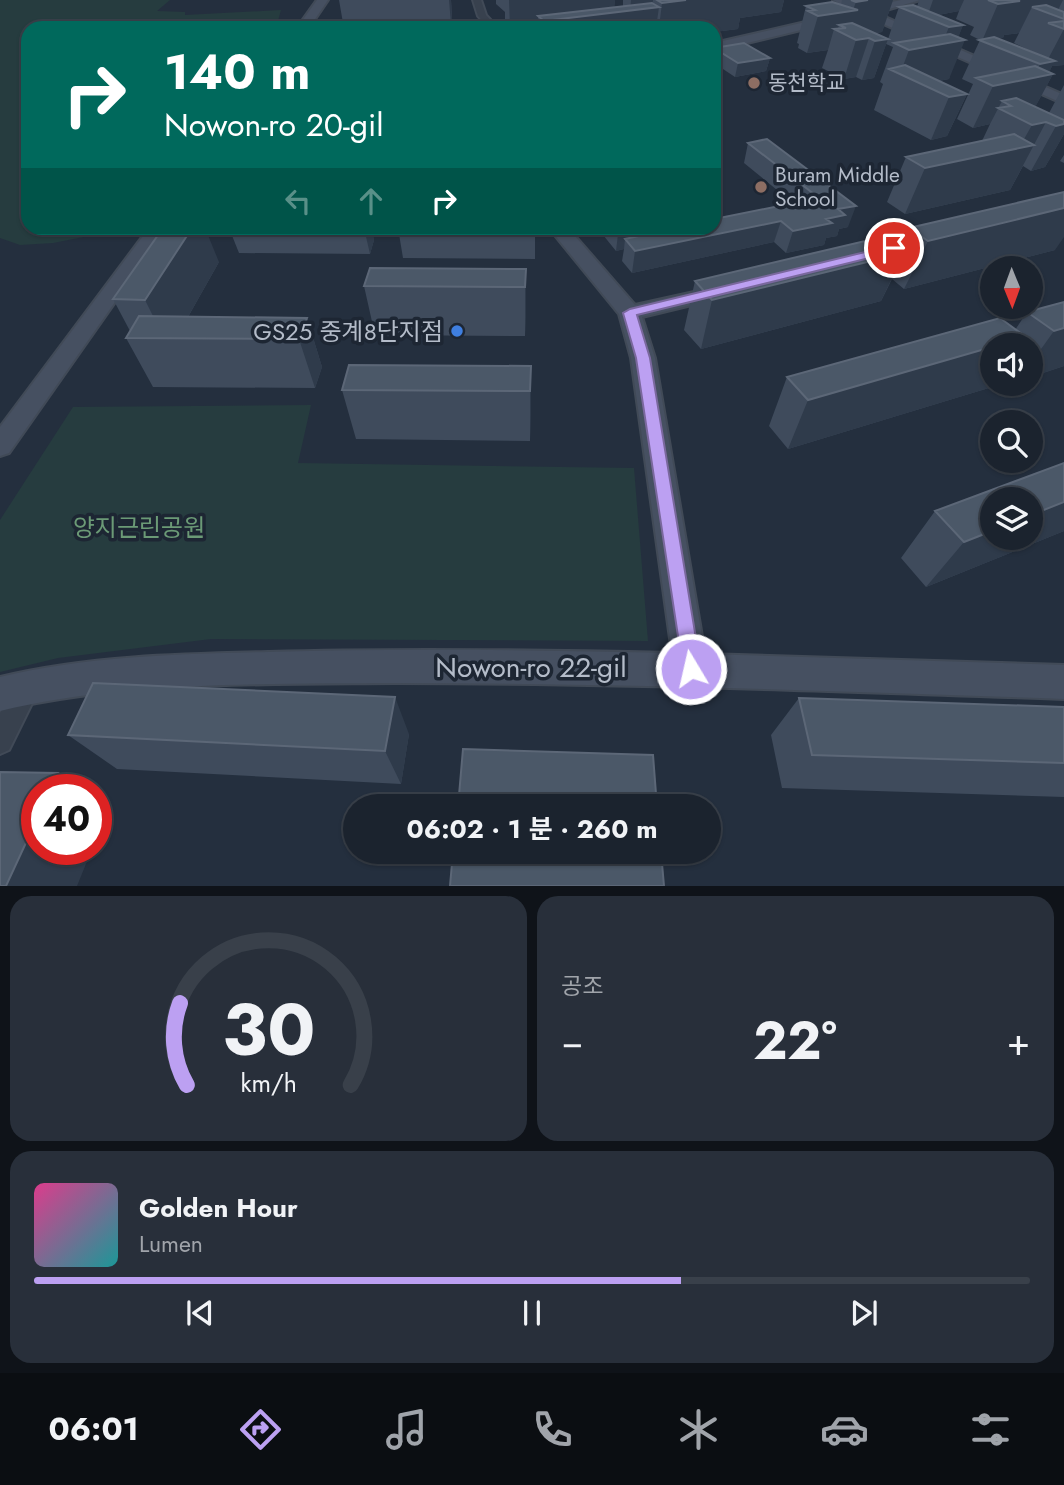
<!DOCTYPE html>
<html lang="ko">
<meta charset="utf-8">
<style>
:root{--surface:#1b232e;--page:#282f3a;--text:#f1f3f6;--muted:#a0a4aa;--line:#39404a;--accent:#bca0f2}
body{margin:0;font-family:Jost,"Noto Sans KR",sans-serif;background:var(--page);color:var(--text);height:100vh;display:flex;flex-direction:column;font-size:26px;white-space:nowrap}
*{box-sizing:border-box;margin:0}
p{font-size:23px;color:var(--muted)}
.icon{flex:none;width:38px;height:38px;fill:none;stroke:currentColor;stroke-width:2;stroke-linecap:round;stroke-linejoin:round}
.map{position:relative;height:886px;overflow:hidden}
.sheet{display:flex;flex-direction:column;gap:10px;padding:10px;background:#0f1319;flex:1}
.sheet>*{flex:none}
.top-card{position:absolute;left:21px;top:21px;width:700px;height:214px;border-radius:21px;box-shadow:0 2px 5px #0004,0 0 0 2px var(--line);background:#00695c;color:#fff;overflow:hidden}
.needle{width:46px;rotate:179deg}
.buttons{position:absolute;left:980px;top:256px;display:grid;gap:14px}
.buttons a{display:grid;place-items:center;width:63px;height:63px;border-radius:50%;background:var(--surface);box-shadow:0 2px 5px #0004,0 0 0 2px var(--line);font-size:35px}
.speed{position:absolute;left:21px;top:774px;display:flex;gap:14px;font-size:35px;font-weight:700;text-align:center}
.speed>*{display:grid;place-content:center;width:91px;height:91px;border-radius:50%;background:var(--surface);box-shadow:0 2px 5px #0004,0 0 0 2px var(--line);line-height:1}
.speed .limit{border:10px solid #d22;background:#fff;color:#111}
.pin{position:absolute;display:grid;place-items:center;width:60px;height:60px;color:#fff;margin:-30px;border:4px solid #fff;border-radius:50%;box-shadow:0 2px 7px #0007}
.me{position:absolute;width:77px;margin:-38px;rotate:351deg;stroke-linejoin:round;filter:drop-shadow(0 0 5px #0008)}
.turn{display:flex;align-items:center;gap:24px;height:147px;padding:0 28px;font-size:32px}
.turn .icon{width:91px;height:91px;stroke-width:2.5}
.turn b{display:block;font-size:49px;line-height:60px}
.lanes{display:flex;align-items:center;height:66px;padding:0 28px;background:#0003;justify-content:center;gap:35px;direction:ltr}
.lanes .off{opacity:.35}
.big{font-size:52px;font-weight:700;line-height:1.1}
.sheet .card{flex:1;display:flex;flex-direction:column;justify-content:center;gap:10px;min-width:0;padding:0 24px;border-radius:21px;background:var(--page)}
.sheet .dial{align-items:center;gap:0}
.dial svg{height:182px;overflow:visible;fill:none;stroke:var(--line);stroke-width:7;stroke-linecap:round;text-anchor:middle}
.dial text{fill:var(--text);stroke:none}
.song{display:flex;align-items:center;gap:21px}
.cover{width:84px;height:84px;border-radius:10px;background:linear-gradient(135deg,hsl(330 70% 55%),hsl(180 70% 35%))}
.played{height:7px;border-radius:4px;background:linear-gradient(90deg,var(--accent) 65%,var(--line) 65%)}
.keys{display:flex;justify-content:space-around;direction:ltr}
.heat{display:flex;justify-content:space-between;align-items:center;font-size:38px;direction:ltr}
.sheet .tiles{flex:1;display:grid;gap:10px;grid-template-columns:1fr 1fr}
.card:last-child{grid-column:span 2}
.trip{position:absolute;left:343px;top:794px;width:378px;height:70px;border-radius:35px;background:var(--surface);box-shadow:0 2px 5px #0004,0 0 0 2px var(--line);font-weight:700;line-height:70px;text-align:center}
.dock{display:flex;height:112px;justify-content:space-around;align-items:center;background:#0b0e12;color:var(--muted)}
.dock .icon{width:49px;height:49px}
.dock .active{color:var(--accent)}
.dock b{font-size:32px;color:var(--text)}
.map>svg:first-child{display:block}
.green{fill:#263c3f}
.lines{fill:none;stroke-linecap:round;stroke-linejoin:round}
.street-casing{stroke:#414a57;stroke-width:4}
.secondary-casing{stroke:#414a57;stroke-width:4}
.street{fill:#38414e;fill-rule:evenodd}
.secondary{fill:#465061;fill-rule:evenodd}
.wall{fill:#3f4b5c;fill-rule:evenodd}
.shaded-wall{fill:#2f3b4b}
.building{fill:#4b5868;stroke:#5c6777;stroke-width:2}
.route{fill:#bca0f2;stroke:#7a689d;stroke-width:2}
.education-dot{fill:#8d6e63;stroke:#1d2633;stroke-width:2.5}
.shop-dot{fill:#3f7fe0;stroke:#1d2633;stroke-width:2.5}
.labels{text-anchor:middle;dominant-baseline:central;stroke-width:7;stroke-linejoin:round;paint-order:stroke}
.far-poi-label{font-size:21px;fill:#b4bcc9;stroke:#1d2633;text-anchor:start}
.poi-label{font-size:24px;fill:#b4bcc9;stroke:#1d2633;text-anchor:end}
.park-label{font-size:24px;fill:#6b9a76;stroke:#1d2633}
.near-street-label{font-size:28px;fill:#b4bcc9;stroke:#1d2633}
</style>
<div class="map">
<svg width="1064" height="887" viewBox="0 0 1064 887">
<rect width="100%" height="100%" fill="#242f3e"/>
<path class="green" d="M0,0h170l-13,11 28,1v3l96,-5 -5,18 -42,-4 -10,4h-196v200h89l-8,4 -56,11 -33,2 -20,-7z
M311,405l-13,58 336,5 14,173 -437,-2 -153,19 -58,14v-152l73,-113z"/>
<g class="lines">
<defs>
<path id="street" d="M473,0h8l5,15 12,13h-9l-11,-12z
M27,675l9,3 4,9 -31,63 -9,4v-41l18,-35z"/>
<path id="secondary" d="M317,0h11l-19,28h-12z
M833,0h14l19,8 35,-8h19l-44,13 188,82v9l-201,-89 -149,36v-8l139,-32z
M149,228h18l-158,225 -9,3v-29z
M549,228h19l67,77 91,-20 7,2 3,4 -3,4 -91,22 13,41 50,296 359,11v34c-223,-8 -446,-16 -669,-16 -126,1 -274,-2 -395,28v-34c87,-21 180,-23 269,-25 134,-4 269,-2 403,1l-41,-295 -12,-44z"/>
</defs>
<use href="#street" class="street-casing"/>
<use href="#secondary" class="secondary-casing"/>
<use href="#street" class="street"/>
<use href="#secondary" class="secondary"/>
</g>
<path class="wall" d="M339,0h112l1,18 -1,6 -108,-1z
M496,0h119l-1,7 9,-1v-6h161l-3,12 -41,6 -2,11 -24,3v-4h-176v-1l-11,1h-19l-3,-2v-14l-9,-8z
M842,0h51l-11,32 -6,1 12,6 11,-32h18l2,-7h14l-3,9 3,-9h131v65l-12,1 -3,6 4,2 -18,33 14,6 15,-28v49l-19,33 -14,4 -8,-5 -13,24 -105,24 -18,-12 19,-45 76,-16 8,-17 -17,4 -16,-9 16,-35 -11,-5 18,-39 -10,-5 4,-8 -18,-8 3,-8 -21,4 25,10 -5,12 -9,42 -10,2 28,13 -20,42 -16,4 -57,-30 9,-26 -3,-2 13,-35 -7,-3 -12,34 -12,2 -6,-3 -12,2 -22,-11 6,-18 -21,3 -9,-5 1,-4 -2,-1 9,-37 35,-1zM1019,33l-5,10 19,9v1l-36,-15h6l1,-3z
M714,47l56,11 -4,13 -31,6 -21,-14z
M767,139l81,88 -9,2 -2,7 -11,2 -2,7 -38,8 -12,-11 -142,31 -10,-12 2,-12 -8,2 -17,-21 -9,1 -3,-3h82l124,-25 -49,-40 4,-20z
M1064,155v8l-4,-2z
M229,228h142l3,12 -4,14 -131,-1z
M398,228h137v31l-132,-1z
M909,228l146,22 -151,39 -12,-10 -11,22 -180,48 -17,-19 11,-49 204,-31z
M219,262l-31,55 119,1 15,49 -7,21 -162,-1 -27,-49 4,-7 -17,-32z
M526,269l-1,67 -150,-1 -11,-49z
M1064,302v64l-33,11v-32h-39v38h2l-2,4 -204,62 -19,-23 18,-49 228,-47 12,-18z
M531,366l-1,75 -174,-2 -14,-49z
M1064,463v68l-138,56 -25,-29 34,-47z
M799,698l265,9v90l-282,-9 -11,-53z
M409,734l-8,50 -284,-15 -49,-34z"/>
<path class="shaded-wall" d="M449,0h2l1,18 -1,6z
M509,0h106l-1,13 16,-2 1,-11h22l-1,8 7,-1 -3,21h-112v-7l-6,-5v11l-28,1z
M657,0h127l-3,12 -41,6 -2,11 -24,3v-4h-55l3,-25z
M868,0h25l-11,32 -32,5 -4,-9 -7,-3 -2,6 -3,-2 -6,21 -21,3 11,-37 35,-6 3,-8z
M933,0h31l-5,11 -32,6z
M1015,0h48l-8,16 -23,-9 -13,26 -15,2 -1,3 -21,3 16,-37z
M963,25l-6,16 8,-1 -16,39 -27,5 -22,-10 9,-24 33,-6 7,-17z
M1064,29v36l-12,1 -4,9 5,-1 -22,41 -29,-14 -12,23 -17,4 20,-42 40,-8 7,-14 6,-1z
M869,38l-13,39 -12,2 12,-39z
M888,39l-14,39 -12,2 13,-39z
M770,58l-4,13 -31,6 3,-14z
M967,94l-20,42 -16,4 18,-43z
M1046,122l-36,68 -105,24 20,-46 94,-20 13,-23z
M1064,124v10l-19,33 -14,4 25,-45z
M856,206l-8,21 -9,2 -2,7 -11,2 -2,7 -38,8 7,-22 33,-12 12,-10z
M1064,208v29l-9,13 -151,39 24,-48z
M781,221l-7,21 -142,31 3,-22z
M192,228h13l14,34 -43,76h-12l-19,-38z
M364,228h7l3,12 -4,14z
M591,228h8v2l-9,1z
M644,229l-2,16 -17,-6 -1,10 -8,2 2,-17z
M904,253l-23,48 -180,48 11,-49z
M526,269v49l-1,18v-49z
M307,318l15,49 -7,21 -16,-49z
M1064,328v38l-33,11v-14l23,-32z
M1026,337l-5,8h-21z
M992,347v36h2l-2,4 -204,62 20,-49z
M531,366v50l-1,25v-50z
M1064,502v29l-138,56 38,-45 28,-11v6h39v-22z
M395,697l14,37 -8,50 -16,-33z
M58,773l27,16h-35z
M96,796l14,8 -14,34z
M37,819v30h55l-15,37h-71z"/>
<path class="building" d="M657,0h29l-24,3z
M851,0h17l-12,2z
M988,0h28l4,1 -22,3z
M832,2l26,8 -40,6 -10,-5 7,-1 -9,-4z
M652,3l7,4 -115,14 -6,-5z
M913,5l50,20 -14,2 -50,-20z
M1046,5l18,7v7l-32,-12z
M1064,21v8l-16,-6z
M852,23l36,16 -13,2 -6,-3 -13,2 -22,-11 12,-1 -7,-3z
M950,34l15,6 -56,10 -15,-7z
M994,37l61,24 -15,3 -61,-24z
M744,43l26,15 -32,5 -24,-15z
M905,65l62,29 -18,3 -60,-28z
M1035,66l18,8 -60,12 -17,-8z
M1016,98l48,22v4l-8,2 -10,-4 -14,3 -34,-17 13,-2 -9,-5z
M1014,134l20,11 -109,23 -19,-11z
M767,139l89,67 -18,3 7,6 -19,4 6,4 -39,8 -12,-10 -146,30 -10,-12 28,-6 -5,-5h11l3,2 12,-2h40v-9l105,-21 -71,-55z
M1064,192v16l-136,33 -19,-13z
M163,228h29l-47,72 -32,-1z
M612,228h32v1l-26,5z
M882,237l22,16 -192,47 -17,-19z
M370,268l156,1 -1,18 -161,-1z
M1064,302v26l-10,3 -27,-19z
M139,316l168,2 -8,21 -173,-1z
M1000,318l26,19 -26,8h-8v2l-184,53 -21,-23z
M349,365l182,1 -1,25 -188,-1z
M1064,463v39l-33,13v-16h-39v32l-28,11 -29,-31z
M93,683l302,14 -10,54 -317,-16z
M799,698l265,9v56l-252,-8z
M463,749l190,6 4,52h-199z
M0,772l58,1 -8,16h-13v30l-31,67h-6z
M453,852h208l3,34h-214z"/>
<path class="route" d="M894,245l4,1v5l-261,64 13,43 51,311 -3,7 -7,3 -7,-3 -48,-318 -13,-45 7,-4z"/>
<g class="education-dot">
<circle cx="754" cy="83" r="7"/>
<circle cx="761" cy="187" r="7"/>
</g>
<circle class="shop-dot" cx="457" cy="331" r="7"/>
<g class="labels">
<g class="far-poi-label">
<text x="768" y="83">동천학교</text>
<text x="775" y="175">Buram Middle<tspan x="775" dy="24">School</tspan></text>
</g>
<g class="poi-label">
<text x="443" y="331">GS25 중계8단지점</text>
</g>
<g class="park-label">
<text x="139" y="527">양지근린공원</text>
</g>
<g class="near-street-label">
<text x="531" y="667">Nowon-ro 22-gil</text>
</g>
</g>
</svg>
<div class="buttons">
<a><svg class="needle" viewBox="-14 -14 28 28"><path d="M0-13l5 13h-10z" fill="#e53935"/><path d="M0 13l5-13h-10z" fill="#a0a4aa"/></svg></a>
<a><svg class="icon" aria-label="sound" viewBox="0 0 24 24"><path d="M4 9h4l5-4v14l-5-4H4zM17 9q2 3 0 6"/></svg></a>
<a><svg class="icon" aria-label="search" viewBox="0 0 24 24"><circle cx="10" cy="10" r="6"/><path d="M15 15l6 6"/></svg></a>
<a><svg class="icon" aria-label="layers" viewBox="0 0 24 24"><path d="M12 4l9 5-9 5-9-5zM3 14l9 5 9-5"/></svg></a>
</div>
<div class="speed"><div class="limit">40</div></div>
<div class="pin" style="left:894px;top:248px;background:#d93025"><svg class="icon" aria-label="arrive" viewBox="0 0 24 24"><path d="M6 21V4h12l-3 4 3 4H6"/></svg></div>
<svg class="me" style="left:691px;top:669px" viewBox="-20 -20 40 40"><circle r="17" fill="#bca0f2" stroke="#fff" stroke-width="3"/><path d="M0-11L8 9 0 5-8 9z" fill="#fff"/></svg>
<div class="trip">06:02 · 1 분 · 260 m</div>
<div class="top-card">
<div class="turn"><svg class="icon" aria-label="right" viewBox="0 0 24 24"><path d="M7 20v-9h11M14 6l5 5-5 5"/></svg><div><b>140 m</b>Nowon-ro 20-gil</div></div>
<div class="lanes"><svg class="icon off" aria-label="left" viewBox="0 0 24 24"><path d="M17 20v-9H6M10 6l-5 5 5 5"/></svg><svg class="icon off" aria-label="ahead" viewBox="0 0 24 24"><path d="M12 20V5M6 11l6-6 6 6"/></svg><svg class="icon" aria-label="right" viewBox="0 0 24 24"><path d="M7 20v-9h11M14 6l5 5-5 5"/></svg></div>
</div>
</div>
<section class="sheet">
<div class="tiles">
<div class="card dial"><svg viewBox="0 0 100 80">
<path d="M14 69A42 42 0 1 1 86 69"/>
<path d="M14 69A42 42 0 0 1 11 33" stroke="#bca0f2"/>
<text x="50" y="56" font-size="32" font-weight="700">30</text>
<text x="50" y="72" font-size="11">km/h</text>
</svg></div>
<div class="card"><p>공조</p>
<div class="heat"><a>−</a><b class="big">22°</b><a>+</a></div>
</div>
<div class="card">
<div class="song"><i class="cover"></i><div><b>Golden Hour</b><p>Lumen</p></div></div>
<div class="played"></div>
<div class="keys"><svg class="icon" aria-label="previous" viewBox="0 0 24 24"><path d="M18 5L8 12l10 7zM5 5v14"/></svg><svg class="icon" aria-label="pause" viewBox="0 0 24 24"><path d="M8 5v14M16 5v14"/></svg><svg class="icon" aria-label="next" viewBox="0 0 24 24"><path d="M6 5l10 7-10 7zM19 5v14"/></svg></div>
</div>
</div>
</section>
<nav class="dock">
<b>06:01</b>
<svg class="icon active" aria-label="directions" viewBox="0 0 24 24"><path d="M12 3l9 9-9 9-9-9zM9 14v-3h6M13 9l2 2-2 2"/></svg>
<svg class="icon" aria-label="music" viewBox="0 0 24 24"><path d="M9 18V5l10-2v13"/><circle cx="6" cy="18" r="3"/><circle cx="16" cy="16" r="3"/></svg>
<svg class="icon" aria-label="phone" viewBox="0 0 24 24"><path d="M5 4h4l2 5-3 2q2 4 5 5l2-3 5 2v4C11 20 4 13 5 4z"/></svg>
<svg class="icon" aria-label="climate" viewBox="0 0 24 24"><path d="M12 3v18M4 7l16 10M4 17L20 7"/></svg>
<svg class="icon" aria-label="car" viewBox="0 0 24 24"><path d="M5 17H2v-5l4-1 3-4h7l3 4 3 1v5h-3M9 17h6M6 11h13"/><circle cx="7" cy="17" r="2"/><circle cx="17" cy="17" r="2"/></svg>
<svg class="icon" aria-label="filters" viewBox="0 0 24 24"><path d="M4 7h16M4 17h16"/><circle cx="9" cy="7" r="2"/><circle cx="15" cy="17" r="2"/></svg>
</nav>
